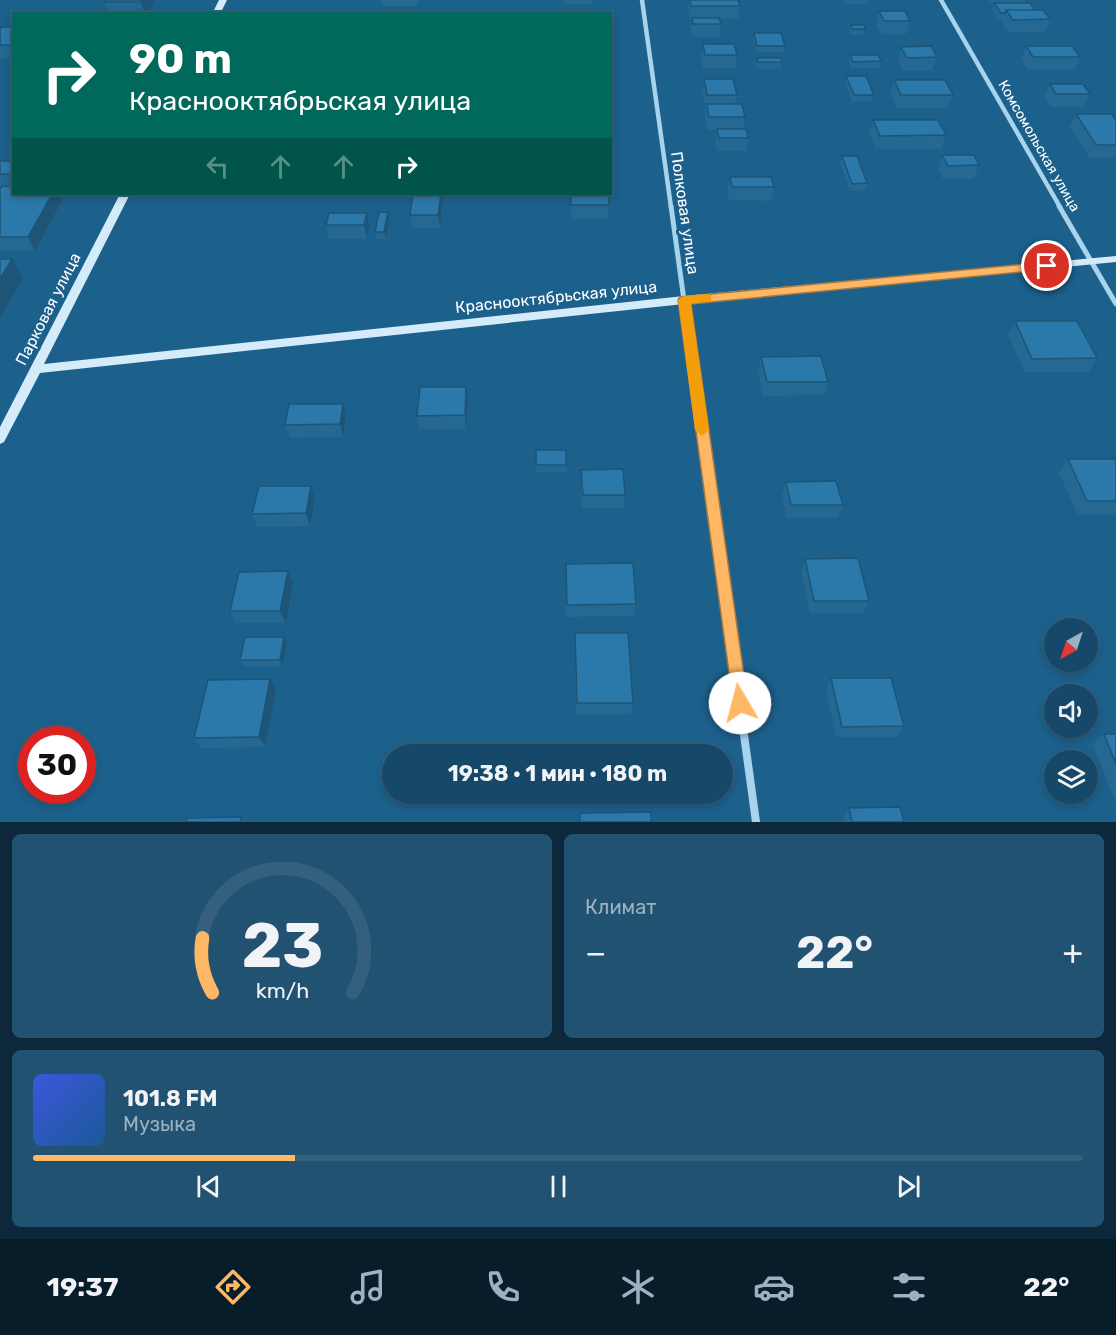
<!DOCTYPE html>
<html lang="ru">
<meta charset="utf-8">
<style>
:root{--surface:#154869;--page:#225271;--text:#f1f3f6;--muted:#9db2c0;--line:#34607d;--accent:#feb765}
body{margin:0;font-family:Rubik,sans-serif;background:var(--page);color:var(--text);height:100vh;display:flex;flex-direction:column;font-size:22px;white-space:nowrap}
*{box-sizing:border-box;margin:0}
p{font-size:20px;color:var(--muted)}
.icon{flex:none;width:33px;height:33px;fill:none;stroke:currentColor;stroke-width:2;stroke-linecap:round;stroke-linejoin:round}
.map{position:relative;height:822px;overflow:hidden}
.details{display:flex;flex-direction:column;gap:12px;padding:12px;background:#0c283a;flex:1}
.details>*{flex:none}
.guide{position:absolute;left:12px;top:12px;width:600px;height:183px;border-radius:0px;box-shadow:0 3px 9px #0003,0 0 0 2px var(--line);background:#00695c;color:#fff;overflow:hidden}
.needle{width:39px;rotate:219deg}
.controls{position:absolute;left:1044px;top:618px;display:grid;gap:12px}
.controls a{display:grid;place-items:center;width:54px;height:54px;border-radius:50%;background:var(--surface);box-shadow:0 3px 9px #0003,0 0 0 2px var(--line);font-size:30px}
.speed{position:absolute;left:18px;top:726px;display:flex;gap:12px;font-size:30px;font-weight:700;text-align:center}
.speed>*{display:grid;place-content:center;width:78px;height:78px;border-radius:50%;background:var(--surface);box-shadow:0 3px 9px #0003,0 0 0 2px var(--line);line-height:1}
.speed .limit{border:9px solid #d22;background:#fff;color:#111}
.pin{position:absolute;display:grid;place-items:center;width:51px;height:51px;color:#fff;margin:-26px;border:3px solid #fff;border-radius:50%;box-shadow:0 2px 6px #0007}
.me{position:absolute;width:66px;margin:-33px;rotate:352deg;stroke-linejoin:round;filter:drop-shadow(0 0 4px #0008)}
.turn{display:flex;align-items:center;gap:21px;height:126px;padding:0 18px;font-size:27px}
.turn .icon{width:78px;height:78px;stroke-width:2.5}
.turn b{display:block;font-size:42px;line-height:51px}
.lanes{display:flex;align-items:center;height:57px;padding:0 18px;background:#0003;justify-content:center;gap:30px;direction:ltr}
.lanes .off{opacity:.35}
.big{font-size:45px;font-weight:700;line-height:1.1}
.details .tile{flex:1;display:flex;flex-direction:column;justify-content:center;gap:9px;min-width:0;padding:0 21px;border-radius:9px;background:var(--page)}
.details .dial{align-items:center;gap:0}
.dial svg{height:156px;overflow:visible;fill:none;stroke:var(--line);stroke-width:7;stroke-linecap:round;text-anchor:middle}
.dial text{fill:var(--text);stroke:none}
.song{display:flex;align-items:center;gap:18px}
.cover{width:72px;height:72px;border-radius:9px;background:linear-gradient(135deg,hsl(230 70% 55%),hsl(210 70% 35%))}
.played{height:6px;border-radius:3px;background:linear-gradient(90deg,var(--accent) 25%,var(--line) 25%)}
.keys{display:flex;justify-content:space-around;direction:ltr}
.heat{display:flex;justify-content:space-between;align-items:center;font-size:33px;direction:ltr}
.details .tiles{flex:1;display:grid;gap:12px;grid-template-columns:1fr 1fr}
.tile:last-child{grid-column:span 2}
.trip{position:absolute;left:382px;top:744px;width:351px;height:60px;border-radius:30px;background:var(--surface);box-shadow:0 3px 9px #0003,0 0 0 2px var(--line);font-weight:700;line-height:60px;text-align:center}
.dock{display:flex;height:96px;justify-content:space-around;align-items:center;background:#081d2a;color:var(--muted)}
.dock .icon{width:42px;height:42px}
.dock .selected{color:var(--accent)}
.dock b{font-size:27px;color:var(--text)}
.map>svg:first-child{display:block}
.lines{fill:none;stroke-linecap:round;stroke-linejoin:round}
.minor-far2{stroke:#a7d3ed;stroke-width:4.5}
.minor-far1{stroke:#a7d3ed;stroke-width:5}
.minor{stroke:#a7d3ed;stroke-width:8}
.secondary{fill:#d4ebf9;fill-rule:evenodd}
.wall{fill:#256892}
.shaded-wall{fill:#1e5577}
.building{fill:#2b79aa;stroke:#1e5577;stroke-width:1.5}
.route{fill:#feb765;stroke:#a57742;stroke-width:1.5}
.slow{fill:#f59e0b}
.labels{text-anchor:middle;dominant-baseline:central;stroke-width:6;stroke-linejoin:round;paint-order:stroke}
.far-street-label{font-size:14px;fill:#fff;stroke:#1c608c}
.street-label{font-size:16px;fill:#fff;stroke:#1c608c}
</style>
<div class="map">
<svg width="1116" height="822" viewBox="0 0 1116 822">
<rect width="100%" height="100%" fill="#1c608c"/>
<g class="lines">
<path class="minor-far2" d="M642,0l29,207
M941,0l119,207"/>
<path class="minor-far1" d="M671,206l37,269
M1059,206l57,98"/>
<path class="minor" d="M708,473l48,349"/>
<path class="secondary" d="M219,0h8l-7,14h-8z
M120,194h10l-86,170 640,-68 432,-40v6l-432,42 -644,69 -36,69 -4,2v-17z"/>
</g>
<path class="wall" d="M155,0l-9,14h-37l-4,-12z
M381,0h37l-1,6h-35z
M564,0h29v4h-29z
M689,0h49l2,6 -2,13h-18l1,5 -2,13h-27l-1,-6 1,-12h-2l-2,-9z
M843,0h26l-1,4h-23z
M988,0h37l-1,3 26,16 -5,13h-37l-6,-9 1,-3h-5l-6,-10 2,-7h-4z
M879,11l31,10 -4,13h-25l-5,-10z
M851,25l14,4 -1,6h-14l-1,-3z
M14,27v31h-14v-29z
M754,33l31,13 -2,6h-27l-3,-13z
M703,44l34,11 -2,13h-32l-2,-11z
M1026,46l54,11 -5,13h-47l-7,-11z
M901,47l36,10 -5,13 -29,1 -5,-11z
M850,55l31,6 -2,7h-28l-2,-6z
M757,58l25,4 -1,7h-24l-1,-5z
M846,76l28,19 -2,6 -20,1 -7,-19z
M704,79l33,16 -2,9 10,13 -2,12 5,9 -2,13h-29l-2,-8 2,-13h-10l-2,-13 1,-9 -4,-16z
M894,80l59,15 -5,13h-51l-7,-15z
M1050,84l40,10 -6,13h-33l-7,-9z
M1076,114l40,6v38h-26l-21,-31z
M873,120l73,15 -5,14h-65l-7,-16z
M942,155l37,10 -5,14h-31l-5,-10z
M842,156l25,27 -2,7 -15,1 -10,-28z
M0,161h14v33h46l3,5 -28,52h-35v-62l1,-2h-1z
M730,177l44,10 -3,14 -42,-1 -2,-10z
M570,194l39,11 -1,14h-37z
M442,207l-2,21h-28l-2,-13z
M388,212l1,7 -3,20h-10l-1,-7z
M329,213l40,13 -2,13h-38l-3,-14z
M1015,321l82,37 -8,14h-64l-17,-37z
M761,357l67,25 -4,13 -61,1 -5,-25z
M468,400l-2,29h-47l-2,-13z
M346,417l-3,20 -53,1 -5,-13z
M536,450h30v22h-30z
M1068,459h48v55h-39l-18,-41z
M581,470l44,25 -2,13h-41z
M786,482l57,23 -5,13h-51l-5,-23z
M311,486l4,13 -5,27 -53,1 -5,-13z
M805,559l64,42 -6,12h-53l-9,-41z
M566,564l70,40 -1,12 -69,1z
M293,584l-7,39h-50l-6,-12z
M575,633l58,70 -2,11h-55z
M287,643l-5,23h-38l-4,-6z
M831,678l73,48 -8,11h-60l-10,-47z
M276,690l-11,57 -64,1 -7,-10z
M1104,734h12v70l-23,-59z
M849,808l55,14h-60l-1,-5z"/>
<path class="shaded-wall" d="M143,0h12l-9,14h-1l-4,-12z
M52,194h8l3,5 -28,52 -7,-14z
M441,194l1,13 -2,21 -2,-13z
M388,212l1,7 -3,20 -2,-7z
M367,213l2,13 -2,13 -3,-14z
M12,259l11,19 -23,40v-39z
M466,387l2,13 -2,29 -1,-14z
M343,404l3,13 -3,20 -3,-13z
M311,486l4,13 -5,27 -4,-13z
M288,571l5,13 -7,39 -6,-12z
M284,637l3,6 -5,23 -2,-6z
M270,679l6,11 -11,57 -6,-10z"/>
<path class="building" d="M106,0h37l-2,2h-36z
M690,0h48l2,6h-49z
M994,3h36l5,7h-29l-1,3h-4z
M1006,10h37l7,9 -37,1z
M571,11h26v3h-26z
M879,11h26l5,10h-26z
M692,18h27l2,6h-28z
M851,25h13l1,4h-13z
M2,27h12v18h-14v-16z
M754,33h27l4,13h-28z
M703,44h31l3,11h-32z
M931,46l6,11 -30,1 -6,-11z
M1026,46h46l8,11h-47z
M850,55h28l3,6 -28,1z
M757,58h24l1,4h-24z
M846,76h20l8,19h-20z
M704,79h29l4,16h-30z
M894,80h51l8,15h-52z
M1050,84h33l7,10h-34z
M707,104h35l3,13h-36z
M1076,114h36l4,6v25h-20z
M873,120h65l8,15 -66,1z
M717,129h29l2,9h-29z
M942,155h32l5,10 -31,1z
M842,156h15l10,27 -15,1z
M0,161h14v13h-14z
M730,177h41l3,10h-42z
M2,186h12v8h38l-24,43h-28v-48z
M413,194h28l-3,21h-28z
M571,194h37l1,11h-38z
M379,212h9l-4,20h-9z
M329,213h38l-3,12h-38z
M0,259h12l-12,20z
M1015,321h62l20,37 -65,1z
M821,356l7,26h-61l-6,-25z
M420,387h46l-1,28 -48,1z
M289,404h54l-3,20 -55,1z
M536,450h30v15h-30z
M1068,459h48v42h-29z
M623,469l2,26h-42l-2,-25z
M836,481l7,24h-52l-5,-23z
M259,486h52l-5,27 -54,1z
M858,558l11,43h-55l-9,-42z
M633,563l3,41 -69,1 -1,-41z
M288,571l-8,40h-50l9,-39z
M575,633h53l5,70h-56z
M245,637h39l-4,23h-40z
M831,678h60l13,48 -62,1z
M270,679l-11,58 -65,1 14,-58z
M1104,734h12v30z
M900,807l4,15h-52l-3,-14z
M651,812v10h-71v-9z
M241,817l-1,5h-54l1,-4z"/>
<path class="route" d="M1047,262l5,4 -1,3 -360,35 57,399 -2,6 -6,3 -6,-3 -56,-409 2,-3z"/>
<path class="slow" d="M707,294l4,1v6l-20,3 18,126 -7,6 -7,-6 -17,-130 6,-4z"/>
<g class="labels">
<g class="far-street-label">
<text transform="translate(1039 146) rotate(60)">Комсомольская улица</text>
</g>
<g class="street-label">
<text transform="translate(685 213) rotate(82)">Полковая улица</text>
<text transform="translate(556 297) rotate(-6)">Краснооктябрьская улица</text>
<text transform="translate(48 309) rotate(-63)">Парковая улица</text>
</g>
</g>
</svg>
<div class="controls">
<a><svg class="needle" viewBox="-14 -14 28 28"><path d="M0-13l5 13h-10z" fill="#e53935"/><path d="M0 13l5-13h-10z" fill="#9db2c0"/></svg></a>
<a><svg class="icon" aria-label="sound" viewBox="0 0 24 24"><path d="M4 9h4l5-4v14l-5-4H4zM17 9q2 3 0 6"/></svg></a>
<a><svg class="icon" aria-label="layers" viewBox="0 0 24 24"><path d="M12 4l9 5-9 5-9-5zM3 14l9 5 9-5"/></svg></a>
</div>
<div class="speed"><div class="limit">30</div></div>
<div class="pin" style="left:1047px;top:266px;background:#d93025"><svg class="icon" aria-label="arrive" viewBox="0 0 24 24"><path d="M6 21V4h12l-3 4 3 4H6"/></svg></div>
<svg class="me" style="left:740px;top:703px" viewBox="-20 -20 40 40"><circle r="19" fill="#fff"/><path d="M0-13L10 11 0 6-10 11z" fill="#feb765"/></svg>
<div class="trip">19:38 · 1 мин · 180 m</div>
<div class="guide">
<div class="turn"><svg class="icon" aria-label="right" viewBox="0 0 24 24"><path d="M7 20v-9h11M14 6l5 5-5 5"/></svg><div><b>90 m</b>Краснооктябрьская улица</div></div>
<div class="lanes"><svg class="icon off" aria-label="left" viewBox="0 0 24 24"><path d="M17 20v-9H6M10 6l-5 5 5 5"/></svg><svg class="icon off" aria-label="ahead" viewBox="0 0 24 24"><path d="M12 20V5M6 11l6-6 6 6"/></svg><svg class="icon off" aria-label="ahead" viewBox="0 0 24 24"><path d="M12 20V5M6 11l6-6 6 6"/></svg><svg class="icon" aria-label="right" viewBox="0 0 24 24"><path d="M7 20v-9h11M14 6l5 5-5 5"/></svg></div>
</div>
</div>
<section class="details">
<div class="tiles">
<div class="tile dial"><svg viewBox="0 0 100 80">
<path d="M14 69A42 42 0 1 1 86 69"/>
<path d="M14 69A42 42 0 0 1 9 41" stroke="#feb765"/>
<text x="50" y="56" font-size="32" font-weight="700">23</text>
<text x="50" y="72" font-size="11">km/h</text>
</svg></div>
<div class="tile"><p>Климат</p>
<div class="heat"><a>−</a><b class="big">22°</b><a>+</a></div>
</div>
<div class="tile">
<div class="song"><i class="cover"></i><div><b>101.8 FM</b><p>Музыка</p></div></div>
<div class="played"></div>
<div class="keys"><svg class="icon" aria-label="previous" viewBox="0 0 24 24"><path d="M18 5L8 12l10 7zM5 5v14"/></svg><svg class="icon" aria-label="pause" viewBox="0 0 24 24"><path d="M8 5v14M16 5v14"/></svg><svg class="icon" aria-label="next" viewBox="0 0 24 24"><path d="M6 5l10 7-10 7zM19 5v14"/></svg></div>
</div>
</div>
</section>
<nav class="dock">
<b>19:37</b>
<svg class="icon selected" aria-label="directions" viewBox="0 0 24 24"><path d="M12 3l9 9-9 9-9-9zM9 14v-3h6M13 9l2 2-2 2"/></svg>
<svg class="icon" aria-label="music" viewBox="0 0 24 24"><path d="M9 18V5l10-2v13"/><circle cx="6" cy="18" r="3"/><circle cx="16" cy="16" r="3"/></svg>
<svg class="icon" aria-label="phone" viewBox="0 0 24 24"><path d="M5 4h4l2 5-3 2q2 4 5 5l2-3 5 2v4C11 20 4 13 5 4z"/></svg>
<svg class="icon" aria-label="climate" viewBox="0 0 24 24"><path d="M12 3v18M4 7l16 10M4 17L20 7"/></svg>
<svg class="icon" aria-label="car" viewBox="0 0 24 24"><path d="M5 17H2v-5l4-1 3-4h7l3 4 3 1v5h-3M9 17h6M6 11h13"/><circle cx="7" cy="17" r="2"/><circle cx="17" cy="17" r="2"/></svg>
<svg class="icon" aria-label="filters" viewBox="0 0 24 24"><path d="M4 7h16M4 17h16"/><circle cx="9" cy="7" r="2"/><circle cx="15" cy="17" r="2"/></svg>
<b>22°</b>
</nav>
